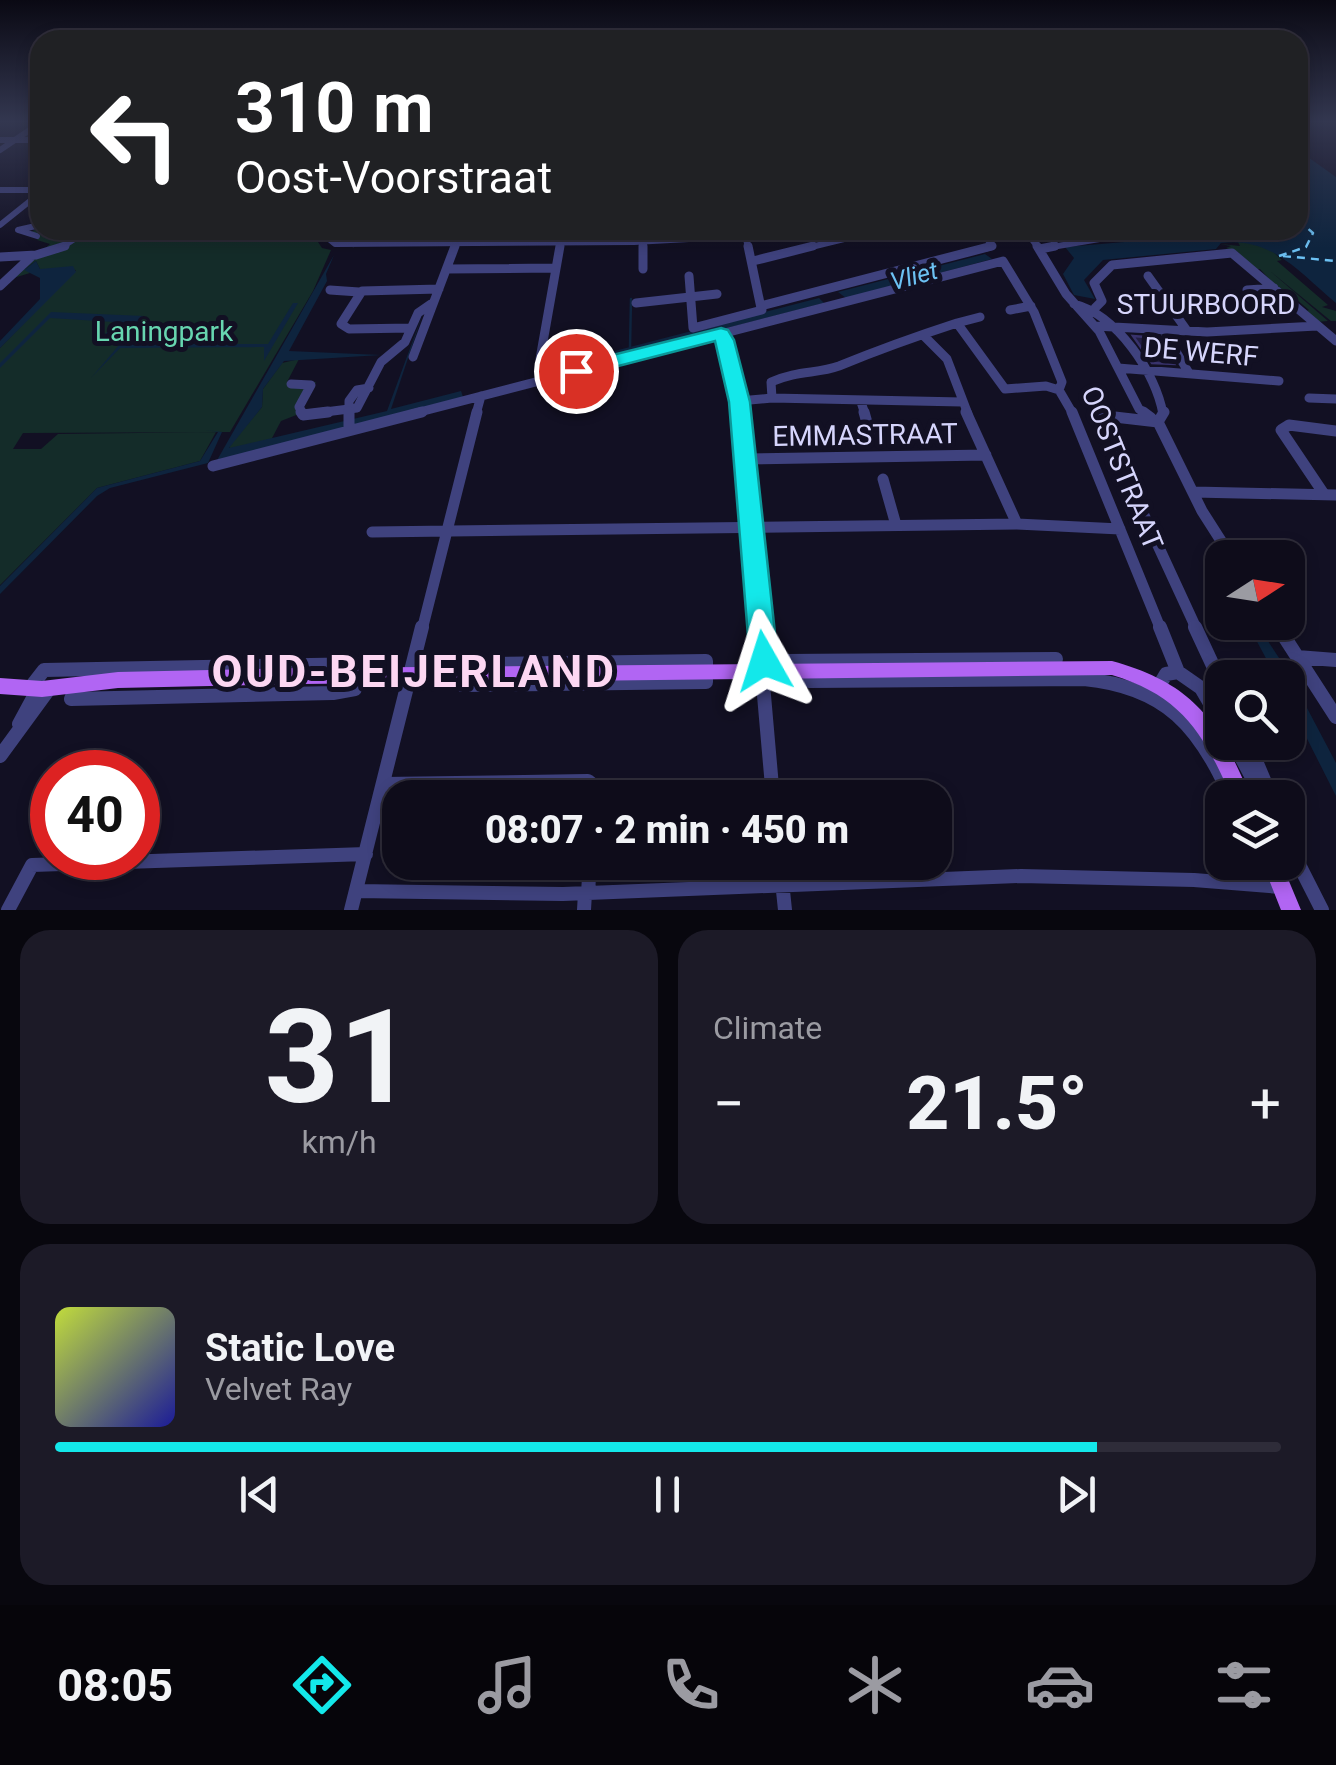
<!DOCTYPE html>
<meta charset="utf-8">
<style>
:root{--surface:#0e0c1a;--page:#1c1a27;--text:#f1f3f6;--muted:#9b9ba2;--line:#2e2c39;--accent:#13e8ea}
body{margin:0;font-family:Roboto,sans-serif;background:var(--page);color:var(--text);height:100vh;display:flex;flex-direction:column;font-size:38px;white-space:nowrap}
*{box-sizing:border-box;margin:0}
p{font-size:32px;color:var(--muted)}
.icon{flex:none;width:55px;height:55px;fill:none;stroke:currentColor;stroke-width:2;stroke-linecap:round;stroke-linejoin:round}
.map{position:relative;height:910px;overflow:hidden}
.side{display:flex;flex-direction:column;gap:20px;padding:20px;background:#08070e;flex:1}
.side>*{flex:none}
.guide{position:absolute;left:30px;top:30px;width:1278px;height:210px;border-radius:30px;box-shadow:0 5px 15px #0003,0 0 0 2px var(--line);background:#202124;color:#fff;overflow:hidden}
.needle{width:65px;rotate:78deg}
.controls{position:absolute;left:1205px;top:540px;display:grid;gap:20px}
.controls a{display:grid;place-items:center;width:100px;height:100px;border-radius:20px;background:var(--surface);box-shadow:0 5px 15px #0003,0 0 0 2px var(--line);font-size:50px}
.speed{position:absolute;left:30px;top:750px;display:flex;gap:20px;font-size:50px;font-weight:700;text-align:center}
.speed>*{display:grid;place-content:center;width:130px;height:130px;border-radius:50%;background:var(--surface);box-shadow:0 5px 15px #0003,0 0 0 2px var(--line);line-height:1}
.speed .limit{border:15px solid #d22;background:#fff;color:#111}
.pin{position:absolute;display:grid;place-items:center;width:85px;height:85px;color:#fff;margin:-42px;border:5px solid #fff;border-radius:50%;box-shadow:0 2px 10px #0007}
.me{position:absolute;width:110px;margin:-55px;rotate:354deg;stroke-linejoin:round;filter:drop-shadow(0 0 8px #0008)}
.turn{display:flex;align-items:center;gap:35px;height:210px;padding:0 40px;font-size:45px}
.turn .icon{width:130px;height:130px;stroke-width:2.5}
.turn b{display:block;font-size:70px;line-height:85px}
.big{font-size:75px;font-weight:800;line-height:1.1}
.side .card{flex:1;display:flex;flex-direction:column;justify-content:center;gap:15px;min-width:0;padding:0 35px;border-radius:30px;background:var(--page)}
.side .dial{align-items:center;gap:0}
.dial b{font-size:130px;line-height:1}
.song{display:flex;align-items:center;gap:30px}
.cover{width:120px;height:120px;border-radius:15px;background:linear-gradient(135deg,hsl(70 70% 55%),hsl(240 70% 35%))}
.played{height:10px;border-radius:5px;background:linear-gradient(90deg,var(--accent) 85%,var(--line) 85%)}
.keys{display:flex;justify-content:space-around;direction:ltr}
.heat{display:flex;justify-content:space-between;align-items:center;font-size:55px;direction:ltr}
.side .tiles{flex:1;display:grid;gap:20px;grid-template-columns:1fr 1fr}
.card:last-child{grid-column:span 2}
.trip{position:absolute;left:382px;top:780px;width:570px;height:100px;border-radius:30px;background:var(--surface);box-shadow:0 5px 15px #0003,0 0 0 2px var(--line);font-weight:800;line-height:100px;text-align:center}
.tab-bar{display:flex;height:160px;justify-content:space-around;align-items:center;background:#06050a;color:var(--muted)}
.tab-bar .icon{width:70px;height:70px}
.tab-bar .active{color:var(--accent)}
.tab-bar b{font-size:45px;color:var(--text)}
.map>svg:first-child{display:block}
.green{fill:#142c29}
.water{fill:#0e243e}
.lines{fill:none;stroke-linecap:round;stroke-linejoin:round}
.stream{stroke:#0e243e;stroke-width:2.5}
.ferry{stroke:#6cc1f3;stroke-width:2.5;stroke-dasharray:8 6;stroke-linecap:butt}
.building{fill:#221e42;stroke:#38326c;stroke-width:2.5}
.minor-far3{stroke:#3f427e;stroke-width:6}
.minor-far2{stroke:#3f427e;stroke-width:9}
.minor-far1{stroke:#3f427e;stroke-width:11}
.minor{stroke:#3f427e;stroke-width:14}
.major{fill:#b165f3;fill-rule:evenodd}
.route{fill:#13e8ea;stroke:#0c9798;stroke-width:2.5}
.labels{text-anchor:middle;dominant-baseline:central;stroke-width:10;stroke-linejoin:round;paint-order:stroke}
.far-water-label{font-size:25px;font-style:italic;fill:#6cc1f3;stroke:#121023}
.street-label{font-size:28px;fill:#d6d5fc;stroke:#121023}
.park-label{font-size:28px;fill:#67d6b0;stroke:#121023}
.near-district-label{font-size:45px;font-weight:bold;letter-spacing:2.5px;fill:#fcd7f2;stroke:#121023}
</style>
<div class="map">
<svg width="1336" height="910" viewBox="0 0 1336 910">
<rect width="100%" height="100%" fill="#121023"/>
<path class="green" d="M40,226v4l24,4 1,-4h158l-7,8 100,1 6,9 9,2 -18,41 -83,141 -207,1 -10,16h28l17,-15 158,-2 -16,29 -103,27 -97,97v-237l76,-78 -36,-1 -4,-8 -11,8 5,4 -20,6 40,-35 -13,-4 3,-5 -10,-2z
M1247,241l20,5 15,14 -5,1 51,44 -6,2 14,4v10h-5l-61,-50 58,50 -12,1 -12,-10 5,-2 -19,-16 -6,1 -24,-26h-7l-15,-17 -12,-4 5,-2 -11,-2 20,2 -2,-4z
M299,359l-12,23h29l-15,26 3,4 -23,9 -10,19 -40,10 -2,-4 33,-39 1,-18 19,-26z"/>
<path class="water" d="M1298,150l38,27v126c-36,-30 -65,-67 -115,-60l-5,6 -113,11 -19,20 11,19 -21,-4 -11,-21 11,-16 -9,-11 131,-11 36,2 21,-8h45z
M985,254l7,5 -146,39 -8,-6z
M334,255l-8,19 1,7 -38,70 92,4 -97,6 -21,28 -1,18 -33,41 158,-37 36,-98 -32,96 70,-18 2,6 -247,65z
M36,261l4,8 33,-3 3,6 -76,76v-7l40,-42v-21l-16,-8z
M819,298l5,5 -267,69 -8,-4z
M293,303h5l-34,58v-14l-144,1 -29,30 29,-34 -27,-1 27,-1 3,-5 -19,-1 10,-14 -64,-4 -50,50v-5l51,-51 93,4 -20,25 2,3h142z
M206,430l16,2 -14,31 -98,25 -13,8 -97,98v-8l97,-98 103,-27 18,-29z
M1247,623h9l31,47 49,93v33l-48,-95v-23l-12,-1z"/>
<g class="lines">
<path class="stream" d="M630,347l1,-48"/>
<path class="ferry" d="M1279,256l27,-9 7,-14 -15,-13
M1283,256l53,5"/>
</g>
<path class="building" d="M1133,336l25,2 16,26 -22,-1z"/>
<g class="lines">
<path class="minor-far3" d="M0,140h40
M0,150l40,-27
M36,164h4
M0,190h40
M0,225l40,-32
M336,230l-7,9 6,5 299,-2 110,-6 23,-6
M982,230l10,17 -8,2
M1025,230l14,19
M1152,231l18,5 34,-6
M745,233l3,16
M37,236l-19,-6 22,-5
M643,241v8
M353,244l8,-14
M59,249l29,-19
M454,249l2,-6
M560,249l3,-19
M803,249l78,-19
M1040,249l113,-19"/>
<path class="minor-far2" d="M643,246v23
M748,246l13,62
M1037,246l29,48 33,37 40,78 7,5
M1040,249l15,-3
M0,257l36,-2 29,-9
M753,261l60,-15
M447,269l108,-1
M689,276l4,52 69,-18
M1148,276l40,56
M0,286l31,-29
M330,290l29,2
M1247,290l27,-2
M636,303l81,-9
M1074,304c43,11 82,69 89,110
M761,306l231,-60
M1095,308l7,-7 -8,-18 18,-18 120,-12 104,88
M1010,310l21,-4
M957,323l23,-6
M1095,326l112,6 110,-6
M411,328l-62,1 -8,-5 21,-33 77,-2
M1163,330l26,43
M721,334l10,23 9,57
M923,335l24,24 21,55
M413,357l42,-111
M1118,368l161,13
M545,379l-5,-20 20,-113
M291,384l20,1 -12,22 4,7
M772,398l-1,-16c27,-12 46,-8 68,-16 39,-16 78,-30 118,-43l48,66 41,-3 13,4
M1309,398l27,1
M739,401l33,-3 190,4
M861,402l4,12
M309,414l48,-6 24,-46 24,-20 13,-29 13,-9
M349,414v-13l8,-11 12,-2
M412,414l591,-153 31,51 28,70 -3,8 14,24
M476,414l5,-18"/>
<path class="minor-far1" d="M301,412l2,3 25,-3
M349,412v18
M740,412l19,218
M864,412l7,25
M966,412l51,112
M1072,412l89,218
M1143,412l8,6
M1158,422l6,-10
M1158,422l-52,-6 -6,4 97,210
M1158,422l44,89 30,47
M744,459l242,-4
M213,466l209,-54
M883,479l13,46
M1194,492l142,3
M1324,494l-43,-64 8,-5 47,6
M372,532l645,-8 103,5
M1274,622l5,8
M422,630l55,-218"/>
<path class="minor" d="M758,627l15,171
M1160,627l18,45
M1195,627l27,58
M1278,627l58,90
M1297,657l39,3
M785,661l271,-2
M806,661l3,20 275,-2c82,8 116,48 147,119
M1178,672l23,16 21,36
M461,674l1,11 244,-3v-21l-219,3 -5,10
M77,686l-6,13 262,-6 22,-4
M30,688l14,-18 324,-6
M1156,691l10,-17 12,-2
M19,724l20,-37
M1233,742l30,56
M1248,742l21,50 -6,5
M0,756l49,-67
M384,784l204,-3 5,4 1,13
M1288,843l34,67
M780,862l5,48
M357,891l206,3 458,-18 173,4 87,7
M588,893l2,-31
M8,910l24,-45 334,-11
M351,910l71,-283
M584,910l1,-17"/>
<path class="major" d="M1112,661c83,23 107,61 139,137h-19c-28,-64 -50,-102 -120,-123l-810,9 -184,4 -76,9 -42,-3v-16l42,3 76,-9 184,-4z
M1262,862h19l20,48h-20z"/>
</g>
<linearGradient id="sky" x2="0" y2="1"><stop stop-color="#0a0913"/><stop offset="0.49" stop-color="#333750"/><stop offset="1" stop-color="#333750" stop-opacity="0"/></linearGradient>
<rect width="1336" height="248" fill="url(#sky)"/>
<path class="route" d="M721,328l7,2 6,10 16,62 28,259 -4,9 -10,4 -10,-4 -4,-9 -21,-259 -14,-61 -139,36 -11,-6 3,-5z"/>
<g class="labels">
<g class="far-water-label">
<text transform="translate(914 276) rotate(-15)">Vliet</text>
</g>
<g class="street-label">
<text x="1206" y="304">STUURBOORD</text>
<text transform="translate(1201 352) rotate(5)">DE WERF</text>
<text transform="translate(865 435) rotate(-1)">EMMASTRAAT</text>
<text transform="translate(1122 468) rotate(68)">OOSTSTRAAT</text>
</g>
<g class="park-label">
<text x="164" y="331">Laningpark</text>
</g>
<g class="near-district-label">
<text x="414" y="671">OUD-BEIJERLAND</text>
</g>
</g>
</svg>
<div class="controls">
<a><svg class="needle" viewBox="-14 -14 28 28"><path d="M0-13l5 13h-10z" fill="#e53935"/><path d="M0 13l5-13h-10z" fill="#9b9ba2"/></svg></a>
<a><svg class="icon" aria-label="search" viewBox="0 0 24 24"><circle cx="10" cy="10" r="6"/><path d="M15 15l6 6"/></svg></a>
<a><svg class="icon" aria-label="layers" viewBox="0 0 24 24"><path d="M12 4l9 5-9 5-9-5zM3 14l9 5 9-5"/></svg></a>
</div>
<div class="speed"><div class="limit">40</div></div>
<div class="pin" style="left:576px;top:371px;background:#d93025"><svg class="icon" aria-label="arrive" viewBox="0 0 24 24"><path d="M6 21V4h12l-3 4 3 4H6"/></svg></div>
<svg class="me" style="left:764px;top:661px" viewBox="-20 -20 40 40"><path d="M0-17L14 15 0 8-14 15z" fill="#13e8ea" stroke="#fff" stroke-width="4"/></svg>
<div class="trip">08:07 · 2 min · 450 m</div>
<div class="guide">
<div class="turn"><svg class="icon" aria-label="left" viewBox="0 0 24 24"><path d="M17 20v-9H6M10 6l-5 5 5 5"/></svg><div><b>310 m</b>Oost-Voorstraat</div></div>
</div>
</div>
<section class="side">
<div class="tiles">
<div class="card dial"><b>31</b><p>km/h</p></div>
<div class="card"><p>Climate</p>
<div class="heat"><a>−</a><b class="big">21.5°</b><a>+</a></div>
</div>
<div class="card">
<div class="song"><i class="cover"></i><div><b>Static Love</b><p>Velvet Ray</p></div></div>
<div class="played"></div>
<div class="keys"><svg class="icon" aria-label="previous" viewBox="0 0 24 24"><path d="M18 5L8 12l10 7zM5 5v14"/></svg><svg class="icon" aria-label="pause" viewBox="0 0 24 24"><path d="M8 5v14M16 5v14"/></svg><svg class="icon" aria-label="next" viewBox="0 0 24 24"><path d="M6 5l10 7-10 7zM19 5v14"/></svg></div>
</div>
</div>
</section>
<nav class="tab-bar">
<b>08:05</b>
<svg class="icon active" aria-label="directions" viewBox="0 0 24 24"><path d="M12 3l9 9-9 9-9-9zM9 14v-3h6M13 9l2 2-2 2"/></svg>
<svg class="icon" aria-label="music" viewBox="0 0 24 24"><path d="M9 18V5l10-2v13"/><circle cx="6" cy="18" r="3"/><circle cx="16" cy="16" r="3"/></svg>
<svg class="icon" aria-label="phone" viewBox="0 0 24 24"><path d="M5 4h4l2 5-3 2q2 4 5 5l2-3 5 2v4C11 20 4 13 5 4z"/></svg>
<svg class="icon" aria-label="climate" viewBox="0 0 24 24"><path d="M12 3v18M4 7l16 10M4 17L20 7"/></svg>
<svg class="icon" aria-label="car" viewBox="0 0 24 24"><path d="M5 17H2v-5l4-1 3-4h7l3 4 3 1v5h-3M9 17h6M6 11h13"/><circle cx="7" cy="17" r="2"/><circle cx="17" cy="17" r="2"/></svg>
<svg class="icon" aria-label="filters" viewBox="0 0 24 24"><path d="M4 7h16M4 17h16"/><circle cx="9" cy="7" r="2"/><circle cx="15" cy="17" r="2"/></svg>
</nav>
